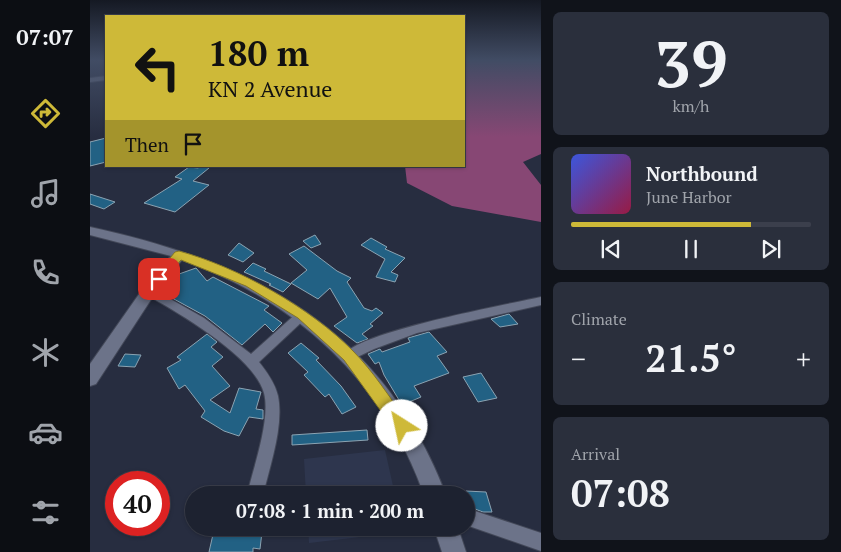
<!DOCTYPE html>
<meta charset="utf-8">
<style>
:root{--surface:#1d2230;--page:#2a2f3c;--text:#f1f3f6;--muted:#a0a4ab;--line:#3b3f4c;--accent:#ceb938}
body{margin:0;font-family:"PT Serif",serif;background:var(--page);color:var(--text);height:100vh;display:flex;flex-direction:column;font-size:19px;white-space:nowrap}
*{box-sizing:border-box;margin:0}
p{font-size:16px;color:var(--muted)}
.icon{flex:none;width:28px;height:28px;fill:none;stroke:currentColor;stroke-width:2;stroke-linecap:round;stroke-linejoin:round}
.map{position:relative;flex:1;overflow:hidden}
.sheet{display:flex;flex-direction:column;gap:12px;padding:12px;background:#10131a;width:300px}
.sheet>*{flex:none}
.banner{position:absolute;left:15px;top:15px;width:360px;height:152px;border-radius:0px;box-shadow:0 1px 4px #0004,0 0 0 1px var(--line);background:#ceb938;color:#111;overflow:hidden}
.speed{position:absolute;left:15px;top:471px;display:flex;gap:10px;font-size:25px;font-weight:700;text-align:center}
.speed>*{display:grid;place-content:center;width:65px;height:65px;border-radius:50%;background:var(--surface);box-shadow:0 1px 4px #0004,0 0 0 1px var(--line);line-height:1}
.speed .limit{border:8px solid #d22;background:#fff;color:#111}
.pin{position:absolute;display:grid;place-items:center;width:42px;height:42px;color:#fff;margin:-21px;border-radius:10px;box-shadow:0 2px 8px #0006}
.me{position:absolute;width:55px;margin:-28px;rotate:325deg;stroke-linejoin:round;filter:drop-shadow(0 0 4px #0008)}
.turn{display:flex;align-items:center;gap:18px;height:105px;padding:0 20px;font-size:22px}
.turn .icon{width:65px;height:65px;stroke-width:2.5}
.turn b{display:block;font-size:35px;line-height:42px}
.then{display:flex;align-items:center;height:48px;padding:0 20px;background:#0003;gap:10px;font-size:19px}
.big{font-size:38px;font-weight:700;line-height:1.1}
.sheet .widget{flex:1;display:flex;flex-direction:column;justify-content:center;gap:8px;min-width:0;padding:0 18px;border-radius:8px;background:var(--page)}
.sheet .dial{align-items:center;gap:0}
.dial b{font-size:65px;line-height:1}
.song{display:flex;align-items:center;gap:15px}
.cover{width:60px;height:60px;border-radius:8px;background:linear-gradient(135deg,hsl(230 70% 55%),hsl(340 70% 35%))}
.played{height:5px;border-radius:2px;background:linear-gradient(90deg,var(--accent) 75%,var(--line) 75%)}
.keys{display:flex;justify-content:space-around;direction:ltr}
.heat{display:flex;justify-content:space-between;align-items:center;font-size:28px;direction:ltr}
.trip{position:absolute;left:95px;top:486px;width:290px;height:50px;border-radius:25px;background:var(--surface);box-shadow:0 1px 4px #0004,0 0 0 1px var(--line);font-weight:700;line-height:50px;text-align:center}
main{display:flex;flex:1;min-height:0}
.menu{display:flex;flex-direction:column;width:90px;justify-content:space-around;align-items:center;background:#0c0e13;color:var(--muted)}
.menu .icon{width:35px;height:35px}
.menu .current{color:var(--accent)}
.menu b{font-size:22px;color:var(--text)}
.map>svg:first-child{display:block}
.built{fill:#2e364e}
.forest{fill:#874774}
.building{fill:#226184;stroke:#8ba3b2}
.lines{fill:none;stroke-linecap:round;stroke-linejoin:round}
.street-casing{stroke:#434858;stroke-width:2}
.secondary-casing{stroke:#434858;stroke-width:2}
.street{fill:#6c7389;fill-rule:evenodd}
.secondary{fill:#6c7389;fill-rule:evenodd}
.route{fill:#ceb938;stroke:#867824}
</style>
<main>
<nav class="menu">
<b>07:07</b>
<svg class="icon current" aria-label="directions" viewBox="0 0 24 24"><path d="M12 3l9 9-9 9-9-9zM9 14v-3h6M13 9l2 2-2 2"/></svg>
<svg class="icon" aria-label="music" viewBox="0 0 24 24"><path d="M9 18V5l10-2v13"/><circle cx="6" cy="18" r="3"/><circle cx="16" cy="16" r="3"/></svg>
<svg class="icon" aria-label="phone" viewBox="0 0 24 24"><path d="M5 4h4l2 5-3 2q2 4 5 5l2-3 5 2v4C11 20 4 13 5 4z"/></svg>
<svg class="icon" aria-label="climate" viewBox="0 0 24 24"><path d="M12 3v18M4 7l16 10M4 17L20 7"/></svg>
<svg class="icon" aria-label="car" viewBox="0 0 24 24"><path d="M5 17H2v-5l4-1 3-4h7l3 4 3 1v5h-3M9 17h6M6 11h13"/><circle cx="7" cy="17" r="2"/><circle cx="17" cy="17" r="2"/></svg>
<svg class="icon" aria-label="filters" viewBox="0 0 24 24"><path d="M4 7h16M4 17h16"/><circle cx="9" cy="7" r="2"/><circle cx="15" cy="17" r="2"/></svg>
</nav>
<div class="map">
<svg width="451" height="552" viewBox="0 0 451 552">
<rect width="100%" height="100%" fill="#272d40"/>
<path class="built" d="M295,450l10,45h-89l-2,-36z
M218,528h94l1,4 -94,11z"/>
<path class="forest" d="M374,60h77v94l-18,8 18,23v37l-89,-16 -45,-23 -2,-17h59z"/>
<path class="building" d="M16,138v24l-16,4v-24z
M111,166l8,2 -16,13 16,4 -34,27 -31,-9 38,-24 -7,-2 14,-10 9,1z
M0,194l25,8 -11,7 -14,-5z
M225,235l6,9 -10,4 -8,-7z
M281,238l16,9 -2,2 20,9 -14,14 7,3 -3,7 -19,-5 9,-18 -24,-14z
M149,243l15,10 -11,9 -15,-7z
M214,246l33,25 14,7 -4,4 17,26 8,3 4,-3 7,5 -13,11 3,2 -11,8 6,5 -11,4 -23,-17 13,-9 -17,-29 -12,11 -27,-16 16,-13 -18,-16z
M163,263l13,6 -2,2 27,13 -8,8 -14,-7 2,-1 -27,-12z
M106,268l11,13 6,-4 56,29 -5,4 18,13 -9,9 -8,-8 -23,21 -37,-29 -44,-24 18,-18z
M419,314l9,10 -18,3 -9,-8z
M339,332l18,20 -10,4 12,17 -35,13 7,11 -19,8 -18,-30 -5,-13 -4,2 -7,-10 12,-5 2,3 28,-10 -2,-4z
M117,334l10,8 -6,5 12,10 -11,9 18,20 -20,14 20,13 9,-25 22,4 -5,17 7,1v9l-14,-2 -10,19 -15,-5 -23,-14 4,-6 -20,-26 -6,4 -12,-21 14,-8 -4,-3z
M211,343l18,15 -3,2 25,26 15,21 -14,7 -13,-20 -4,3 -21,-22 4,-3 -20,-19z
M35,354l16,1 -6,12 -17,-1z
M391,373l16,25 -19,4 -15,-25z
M277,430l1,10 -76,5v-10z
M376,491l20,1 6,20h-9l-16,-6z
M124,530l48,2 -2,17 -7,-1v4h-44z"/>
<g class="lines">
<defs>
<path id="street" d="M59,287l55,31 47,36 47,-42h8l2,3 -2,3 -47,44c8,10 16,21 19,34 6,30 -8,69 -15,99h-16c6,-26 24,-76 17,-102 -10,-37 -87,-81 -119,-99l-1,-3 1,-3z
M451,297v8l-124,28 -43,16 -25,12 -4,-1 -2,-4c12,-24 167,-52 198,-59z
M376,508l75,25v18l-75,-26z"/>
<path id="secondary" d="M16,76v4l-16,2v-4z
M0,227c165,36 293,102 356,268h-22c-39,-113 -130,-196 -242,-235l-28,35 -58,89 -6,2v-22l54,-77 27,-31 -81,-21z
M344,528h24l8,24h-24z"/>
</defs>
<use href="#street" class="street-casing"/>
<use href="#secondary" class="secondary-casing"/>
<use href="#street" class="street"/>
<use href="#secondary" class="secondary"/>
</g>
<linearGradient id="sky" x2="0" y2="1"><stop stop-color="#151923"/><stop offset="0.44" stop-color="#414c64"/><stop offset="1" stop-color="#414c64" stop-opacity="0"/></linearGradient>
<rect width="451" height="137" fill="url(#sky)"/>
<path class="route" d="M89,251c59,16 132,57 174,100 20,20 37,47 54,70l3,5 -3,6 -5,2 -6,-2 -52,-72 -46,-42 -52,-32 -65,-26 -18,22h-8v-6l20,-24z"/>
</svg>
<div class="speed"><div class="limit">40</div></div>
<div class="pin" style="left:69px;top:279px;background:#d93025"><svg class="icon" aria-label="arrive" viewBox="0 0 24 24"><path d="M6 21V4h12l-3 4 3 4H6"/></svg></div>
<svg class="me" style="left:312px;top:426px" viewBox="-20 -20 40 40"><circle r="19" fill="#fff"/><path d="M0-13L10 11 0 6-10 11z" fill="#ceb938"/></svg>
<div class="trip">07:08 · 1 min · 200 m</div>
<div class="banner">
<div class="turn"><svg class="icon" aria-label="left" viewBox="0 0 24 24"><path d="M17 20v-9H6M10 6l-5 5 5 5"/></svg><div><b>180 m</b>KN 2 Avenue</div></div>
<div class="then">Then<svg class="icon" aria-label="arrive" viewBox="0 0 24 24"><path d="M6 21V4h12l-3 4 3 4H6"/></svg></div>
</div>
</div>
<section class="sheet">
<div class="widget dial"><b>39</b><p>km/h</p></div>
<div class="widget">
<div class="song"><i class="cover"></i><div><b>Northbound</b><p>June Harbor</p></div></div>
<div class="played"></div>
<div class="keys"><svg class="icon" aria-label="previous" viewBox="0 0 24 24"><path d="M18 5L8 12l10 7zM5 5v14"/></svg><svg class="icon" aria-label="pause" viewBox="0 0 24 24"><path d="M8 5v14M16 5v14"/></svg><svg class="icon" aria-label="next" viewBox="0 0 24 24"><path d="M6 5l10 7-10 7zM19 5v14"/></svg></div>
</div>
<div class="widget"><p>Climate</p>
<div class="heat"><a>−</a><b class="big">21.5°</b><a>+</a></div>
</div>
<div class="widget"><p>Arrival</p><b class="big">07:08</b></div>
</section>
</main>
